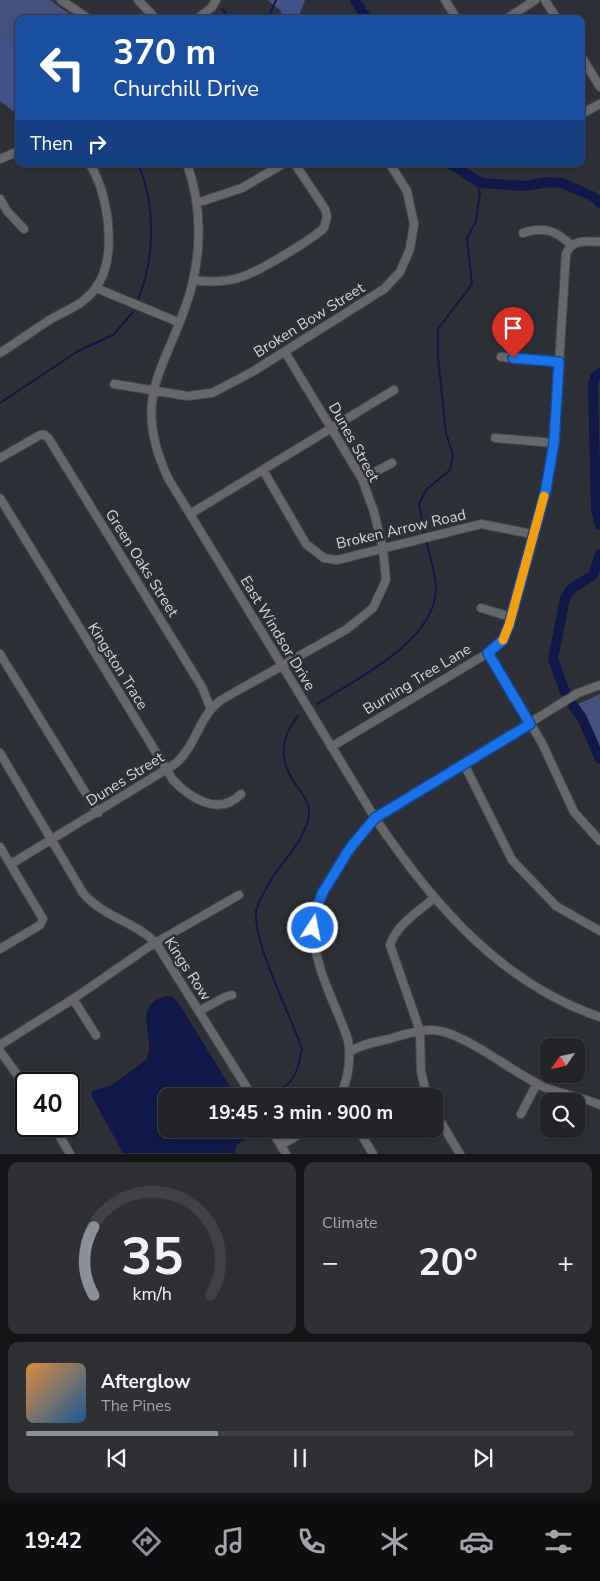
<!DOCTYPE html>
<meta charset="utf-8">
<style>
:root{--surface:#222428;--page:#2e3034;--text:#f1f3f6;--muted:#a2a4a8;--line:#3f4145;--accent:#8c9099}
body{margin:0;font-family:"Nunito Sans",sans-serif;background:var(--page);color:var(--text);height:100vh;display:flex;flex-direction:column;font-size:19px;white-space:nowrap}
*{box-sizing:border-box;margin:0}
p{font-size:16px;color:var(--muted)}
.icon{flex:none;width:28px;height:28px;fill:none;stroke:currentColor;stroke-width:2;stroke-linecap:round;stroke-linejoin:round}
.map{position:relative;height:1154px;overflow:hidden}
.sheet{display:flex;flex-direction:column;gap:8px;padding:8px;background:#131416;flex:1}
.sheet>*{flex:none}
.top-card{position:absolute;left:15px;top:15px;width:570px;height:152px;border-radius:10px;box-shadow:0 1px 4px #0004,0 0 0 1px var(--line);background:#1a4fa0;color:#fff;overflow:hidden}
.needle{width:32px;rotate:236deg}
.tools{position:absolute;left:540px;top:1038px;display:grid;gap:10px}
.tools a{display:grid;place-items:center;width:45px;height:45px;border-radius:10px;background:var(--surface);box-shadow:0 1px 4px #0004,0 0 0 1px var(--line);font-size:25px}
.speed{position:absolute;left:15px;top:1072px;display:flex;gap:10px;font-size:25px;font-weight:700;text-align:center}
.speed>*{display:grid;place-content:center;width:65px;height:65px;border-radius:50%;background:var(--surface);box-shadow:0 1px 4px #0004,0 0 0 1px var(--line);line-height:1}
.speed .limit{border:2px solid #111;border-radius:8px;background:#fff;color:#111}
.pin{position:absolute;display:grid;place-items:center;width:42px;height:42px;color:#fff;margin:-51px -21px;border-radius:50% 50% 50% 0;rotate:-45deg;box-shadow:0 0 5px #0007}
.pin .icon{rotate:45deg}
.me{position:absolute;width:55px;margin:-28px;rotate:11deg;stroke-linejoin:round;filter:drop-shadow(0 0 4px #0008)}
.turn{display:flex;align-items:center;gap:18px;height:105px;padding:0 15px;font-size:22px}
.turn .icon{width:65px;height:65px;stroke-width:2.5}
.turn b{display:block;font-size:35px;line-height:42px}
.then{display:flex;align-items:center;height:48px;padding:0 15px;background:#0003;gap:10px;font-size:19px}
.big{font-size:38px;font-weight:700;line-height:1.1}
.sheet .card{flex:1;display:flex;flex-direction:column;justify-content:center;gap:8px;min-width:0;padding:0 18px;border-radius:10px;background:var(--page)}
.sheet .dial{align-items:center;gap:0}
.dial svg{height:130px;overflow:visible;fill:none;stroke:var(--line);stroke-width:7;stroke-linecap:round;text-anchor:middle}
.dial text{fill:var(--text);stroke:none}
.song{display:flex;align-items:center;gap:15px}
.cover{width:60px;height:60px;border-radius:8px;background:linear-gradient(135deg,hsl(30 70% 55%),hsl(210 70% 35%))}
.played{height:5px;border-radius:2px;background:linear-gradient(90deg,var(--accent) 35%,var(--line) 35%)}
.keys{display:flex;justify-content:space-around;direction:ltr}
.heat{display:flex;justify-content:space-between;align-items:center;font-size:28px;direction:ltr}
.sheet .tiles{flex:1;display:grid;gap:8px;grid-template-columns:1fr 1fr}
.card:last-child{grid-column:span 2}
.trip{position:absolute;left:158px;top:1088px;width:285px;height:50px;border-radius:10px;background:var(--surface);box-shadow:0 1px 4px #0004,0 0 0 1px var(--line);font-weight:700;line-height:50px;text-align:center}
.tab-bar{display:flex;height:80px;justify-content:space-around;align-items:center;background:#0e0e10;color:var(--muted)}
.tab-bar .icon{width:35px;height:35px}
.tab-bar .current{color:var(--accent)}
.tab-bar b{font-size:22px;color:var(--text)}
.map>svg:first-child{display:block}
.green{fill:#43517b}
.forest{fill:#415287}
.water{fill:#0f1848}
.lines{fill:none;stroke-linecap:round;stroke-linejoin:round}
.stream{stroke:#0f1848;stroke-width:2}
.river{stroke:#0f1848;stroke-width:10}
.minor-casing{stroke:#484b50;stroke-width:10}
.minor{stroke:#66686b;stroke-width:8}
.route-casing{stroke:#114b97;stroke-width:12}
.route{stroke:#1a73e8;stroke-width:9}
.slow{stroke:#f59e0b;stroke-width:9}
.labels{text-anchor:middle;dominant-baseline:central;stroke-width:5;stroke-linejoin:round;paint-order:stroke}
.street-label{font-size:15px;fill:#d6d7db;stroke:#2d3036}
</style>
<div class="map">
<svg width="600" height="1154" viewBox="0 0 600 1154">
<rect width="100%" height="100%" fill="#2d3036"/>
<path class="green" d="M0,0h50l26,19h-57v24l-19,-6z
M600,694v71l-28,-58z"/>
<path class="forest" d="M267,0h38l-7,18 -14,1 -4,-9z
M0,37l19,6v66l-6,2 -13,-10z"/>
<path class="water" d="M166,996l6,1 6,5 54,88 8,6h-74v33h92l-4,5 -18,11 -1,8h-112l-32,-58 1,-4 18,-5 36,-26c12,-22 -17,-53 20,-64z"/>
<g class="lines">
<path class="stream" d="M222,9l9,10
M268,19l8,-19
M138,299c17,-41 18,-94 0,-135
M0,403l78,-52 35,-16 20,-23
M425,536l-6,-32 7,-14 24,-20 3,-14 -7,-23 -8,-76v-28l34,-45 -5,-46 9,-17 4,-28 -4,-11
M317,704c39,-25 117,-62 119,-114 0,-17 -6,-33 -10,-49
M263,1096c7,-6 14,-5 22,-10 12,-8 14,-23 17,-37 -12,-35 -48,-104 -46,-137 1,-10 11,-25 16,-34 13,-20 36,-41 37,-66 1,-9 -7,-19 -13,-27 -17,-24 -17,-46 2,-69"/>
<path class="river" d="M355,0l12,19
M450,164l31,19 43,3 25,-4 13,1 32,14 6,6
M600,373l-5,4 -2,8 3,124 4,16
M565,692l-12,-33 12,-61 6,-9 22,-14 7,-21
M572,704l10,14 18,41"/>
<defs>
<path id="minor" d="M61,0l28,19
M138,0l18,19
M445,0l12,19
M545,0l12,19
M197,19l15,-12 4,-7
M506,19l29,-19
M581,56l19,31
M581,114l19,-10
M0,159l19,-8
M187,164c15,41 15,89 2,132 -23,74 -59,100 -21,182l207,340c57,85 126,166 225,199
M0,199l7,12 17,18
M197,203l45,-15 41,-24
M523,233c19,-7 33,-3 48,12
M193,280c40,6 60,-6 93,-26 13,-8 27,-16 38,-26l3,-12 -2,-7 -30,-45
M96,288l82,34
M0,353c17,-11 34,-23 51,-34 16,-9 33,-15 44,-30 24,-32 13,-94 -5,-125
M501,357l58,4
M114,384l73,12 25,-3 40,-21 132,-83 16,-17 10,-23 4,-25 -7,-33 -17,-27
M495,438l59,5
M0,458l40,-23h5l4,4 153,248 8,20
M263,470l43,74 18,14 13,2 144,-36 51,10
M362,479l30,-16
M0,498l173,282c17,18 46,37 68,14
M190,514l204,-124
M481,608l30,9
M488,653l54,90 32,69 26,29
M0,654l98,159
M331,747l157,-94 15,-14 6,-14 37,-136 8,-46 12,-189c6,-15 21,-13 34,-12
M0,753l83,140c20,24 51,28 73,50l96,153
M464,764l48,96 44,46 44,25
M0,847l43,72 -3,6 -40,24
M11,864l164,-100c22,-19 23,-47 46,-64l126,-71 26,-21 13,-28 -3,-31 -9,-37 -12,-33 -77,-127
M73,999l23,36
M199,1011l26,-14 7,-2
M0,1045l73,-46 77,-53 89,-51
M0,1051l26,36
M350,1052c11,-8 26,-10 39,-13 13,-4 28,-9 41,-9 29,-2 83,43 112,56 19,9 39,10 58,19
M340,1096c9,-18 11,-37 8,-56 -11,-33 -31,-67 -34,-102 -4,-39 34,-92 61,-120l203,-125 22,-8
M427,1096l-6,-24 -1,-41 -30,-86c6,-20 29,-34 44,-47
M434,1111l26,43
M521,1114l16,-31
M54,1126l16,28
M271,1129l15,25
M358,1129l15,25
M281,1145l28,-16"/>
</defs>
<use href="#minor" class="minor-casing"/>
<use href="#minor" class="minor"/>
</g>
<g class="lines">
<defs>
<path id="route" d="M313,928l4,-21 6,-15 27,-44 25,-30 155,-94 -42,-71 15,-13 6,-15 37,-136 8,-46 5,-81 -46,-4"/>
</defs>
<use href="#route" class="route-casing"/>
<use href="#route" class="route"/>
<path class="slow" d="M503,640l6,-15 35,-129"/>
</g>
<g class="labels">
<g class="street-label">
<text transform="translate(309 320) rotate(-32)">Broken Bow Street</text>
<text transform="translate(354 442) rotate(61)">Dunes Street</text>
<text transform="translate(401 529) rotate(-13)">Broken Arrow Road</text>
<text transform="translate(142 563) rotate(58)">Green Oaks Street</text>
<text transform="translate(278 633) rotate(59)">East Windsor Drive</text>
<text transform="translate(118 666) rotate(58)">Kingston Trace</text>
<text transform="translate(417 679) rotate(-31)">Burning Tree Lane</text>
<text transform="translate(125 779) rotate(-32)">Dunes Street</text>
<text transform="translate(188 969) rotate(57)">Kings Row</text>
</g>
</g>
</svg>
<div class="tools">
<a><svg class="needle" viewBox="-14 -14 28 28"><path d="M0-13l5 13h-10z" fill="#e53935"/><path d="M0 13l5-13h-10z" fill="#a2a4a8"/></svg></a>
<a><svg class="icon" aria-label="search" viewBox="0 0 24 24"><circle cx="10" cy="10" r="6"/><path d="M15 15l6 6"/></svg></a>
</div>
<div class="speed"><div class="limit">40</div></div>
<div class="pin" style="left:513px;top:358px;background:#d93025"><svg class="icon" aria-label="arrive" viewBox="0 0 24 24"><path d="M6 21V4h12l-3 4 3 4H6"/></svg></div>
<svg class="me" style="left:313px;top:928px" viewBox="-20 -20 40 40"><circle r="17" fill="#1a73e8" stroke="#fff" stroke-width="3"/><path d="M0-11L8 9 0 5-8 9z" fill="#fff"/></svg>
<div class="trip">19:45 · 3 min · 900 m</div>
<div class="top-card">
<div class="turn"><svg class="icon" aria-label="left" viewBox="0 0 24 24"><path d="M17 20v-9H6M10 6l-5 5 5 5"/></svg><div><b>370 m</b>Churchill Drive</div></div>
<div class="then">Then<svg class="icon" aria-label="right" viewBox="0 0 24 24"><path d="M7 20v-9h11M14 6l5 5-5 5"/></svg></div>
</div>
</div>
<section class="sheet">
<div class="tiles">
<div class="card dial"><svg viewBox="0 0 100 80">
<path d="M14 69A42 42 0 1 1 86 69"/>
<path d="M14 69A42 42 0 0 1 14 27" stroke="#8c9099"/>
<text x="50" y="56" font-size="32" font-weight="700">35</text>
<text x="50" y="72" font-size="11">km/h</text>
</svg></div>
<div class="card"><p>Climate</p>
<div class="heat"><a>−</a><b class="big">20°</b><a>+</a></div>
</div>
<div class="card">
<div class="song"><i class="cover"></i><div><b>Afterglow</b><p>The Pines</p></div></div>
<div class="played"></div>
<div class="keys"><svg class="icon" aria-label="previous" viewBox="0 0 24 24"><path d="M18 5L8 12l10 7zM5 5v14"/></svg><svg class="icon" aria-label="pause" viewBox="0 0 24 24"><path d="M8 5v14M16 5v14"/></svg><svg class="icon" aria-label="next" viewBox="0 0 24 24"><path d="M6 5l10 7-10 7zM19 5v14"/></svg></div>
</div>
</div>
</section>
<nav class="tab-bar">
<b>19:42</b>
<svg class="icon current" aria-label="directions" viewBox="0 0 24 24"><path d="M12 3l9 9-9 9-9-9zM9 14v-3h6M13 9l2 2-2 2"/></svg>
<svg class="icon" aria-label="music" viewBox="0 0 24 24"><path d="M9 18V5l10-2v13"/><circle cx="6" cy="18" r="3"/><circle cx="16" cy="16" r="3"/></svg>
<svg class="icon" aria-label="phone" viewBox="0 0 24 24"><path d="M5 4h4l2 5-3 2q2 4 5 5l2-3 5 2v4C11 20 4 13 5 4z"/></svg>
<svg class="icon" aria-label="climate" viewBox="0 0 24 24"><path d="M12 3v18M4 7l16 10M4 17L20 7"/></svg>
<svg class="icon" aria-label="car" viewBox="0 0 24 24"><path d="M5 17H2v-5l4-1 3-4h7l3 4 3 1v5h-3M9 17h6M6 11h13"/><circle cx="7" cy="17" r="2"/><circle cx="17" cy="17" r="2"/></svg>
<svg class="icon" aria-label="filters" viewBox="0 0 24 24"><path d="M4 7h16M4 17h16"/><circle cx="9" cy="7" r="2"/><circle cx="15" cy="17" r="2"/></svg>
</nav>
